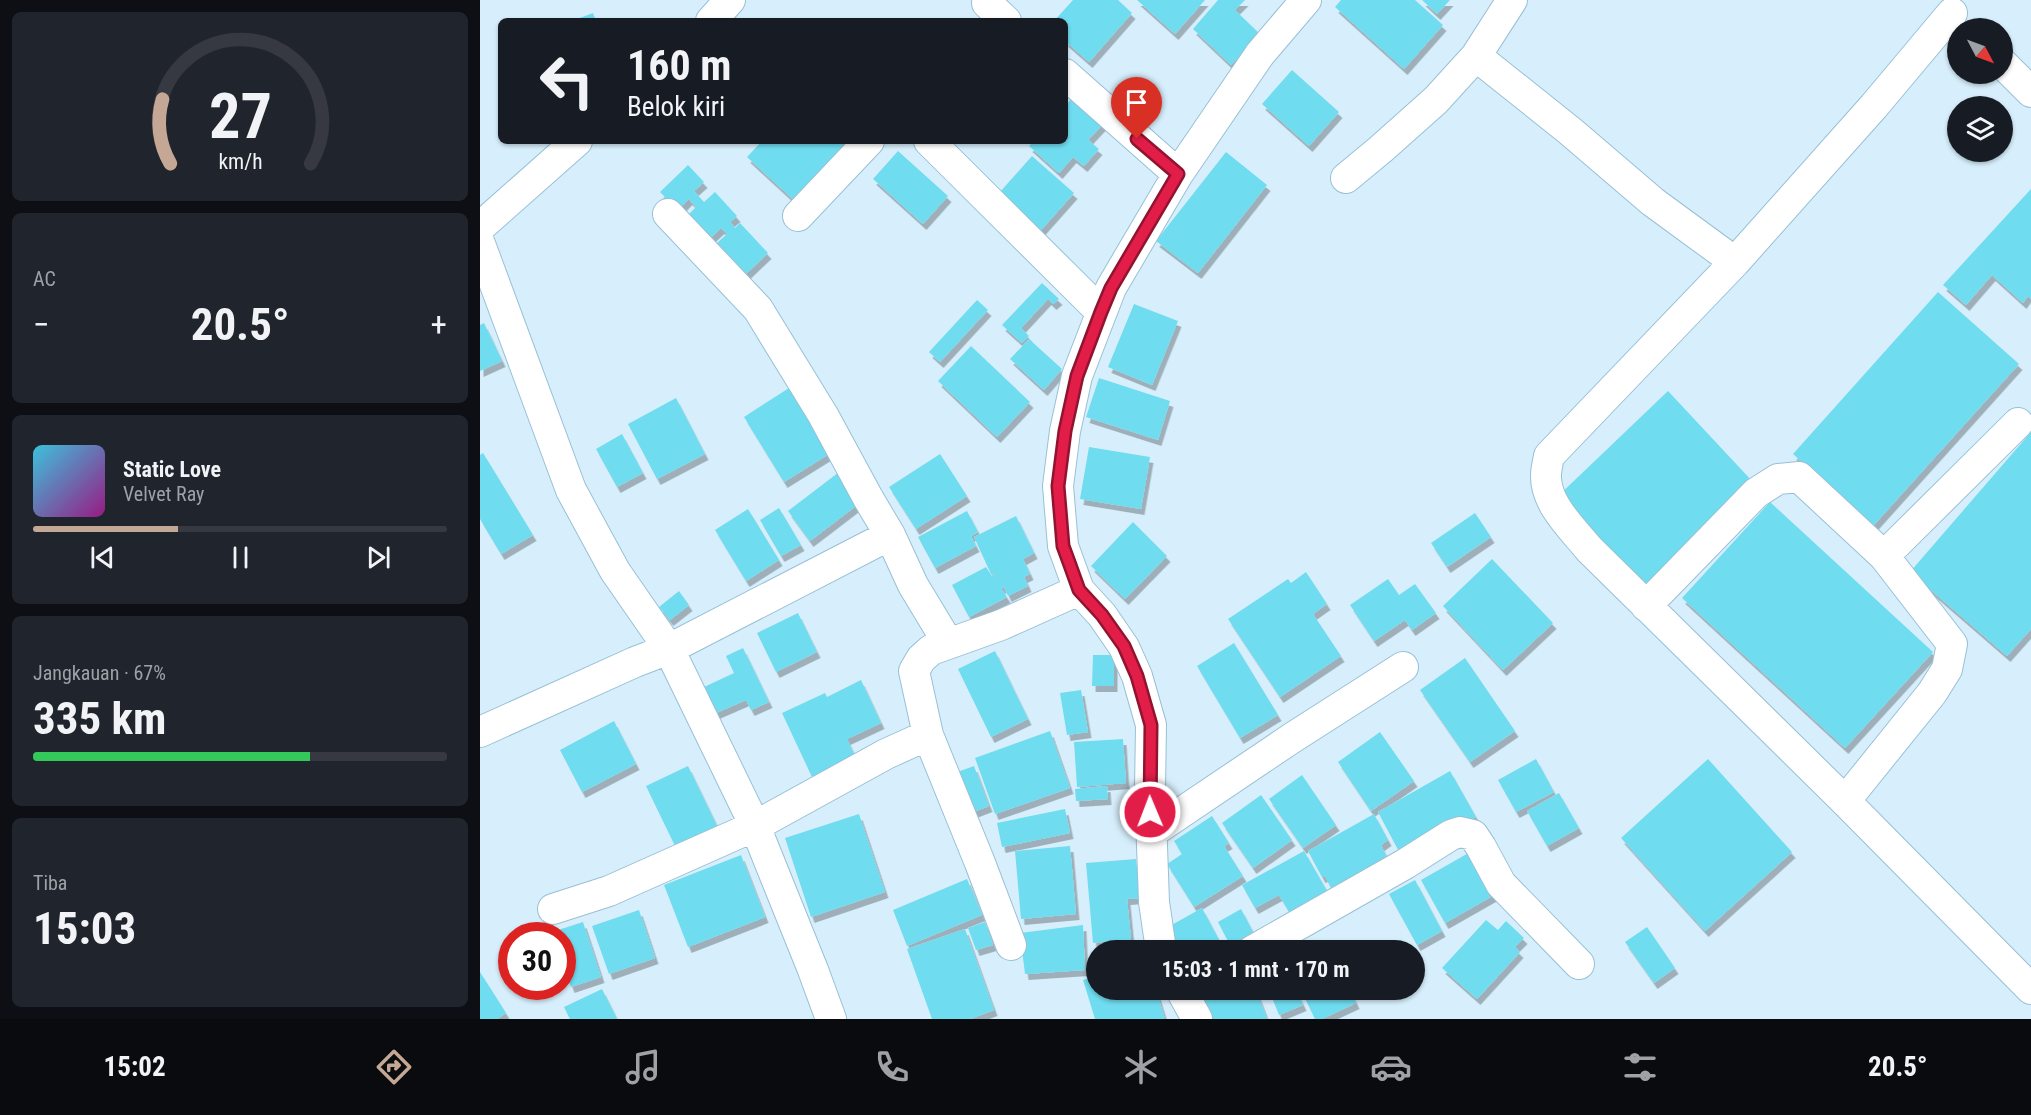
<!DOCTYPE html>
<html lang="id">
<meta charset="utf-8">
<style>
:root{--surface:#171b24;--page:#20242c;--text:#f1f3f6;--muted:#9ea1a6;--line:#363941;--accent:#c4a794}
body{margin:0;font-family:"Roboto Condensed",sans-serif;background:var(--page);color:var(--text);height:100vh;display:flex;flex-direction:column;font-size:22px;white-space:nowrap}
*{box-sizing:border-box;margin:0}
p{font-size:20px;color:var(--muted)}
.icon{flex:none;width:33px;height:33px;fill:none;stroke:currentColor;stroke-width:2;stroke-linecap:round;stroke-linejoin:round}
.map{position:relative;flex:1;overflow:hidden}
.panel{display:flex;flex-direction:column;gap:12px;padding:12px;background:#0d0f14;width:480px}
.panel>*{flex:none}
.top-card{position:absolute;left:18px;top:18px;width:570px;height:126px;border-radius:9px;box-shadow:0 2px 4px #0004;background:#171b24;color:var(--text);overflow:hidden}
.needle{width:39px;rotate:131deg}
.controls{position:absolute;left:1467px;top:18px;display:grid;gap:12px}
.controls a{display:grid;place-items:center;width:66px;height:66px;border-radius:50%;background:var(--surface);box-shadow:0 2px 4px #0004;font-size:30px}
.speed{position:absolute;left:18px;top:922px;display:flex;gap:12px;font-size:30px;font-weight:700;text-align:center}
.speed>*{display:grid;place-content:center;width:78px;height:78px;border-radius:50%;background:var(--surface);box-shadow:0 2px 4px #0004;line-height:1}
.speed .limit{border:9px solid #d22;background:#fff;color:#111}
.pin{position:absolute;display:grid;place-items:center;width:51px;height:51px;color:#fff;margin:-62px -26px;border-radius:50% 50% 50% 0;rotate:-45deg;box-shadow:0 0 6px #0007}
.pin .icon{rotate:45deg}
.me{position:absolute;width:66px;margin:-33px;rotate:359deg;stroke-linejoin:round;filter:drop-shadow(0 0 4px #0008)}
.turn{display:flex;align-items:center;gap:21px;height:126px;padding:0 30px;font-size:27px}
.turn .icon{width:78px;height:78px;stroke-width:2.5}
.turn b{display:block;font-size:42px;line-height:51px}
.big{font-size:45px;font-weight:700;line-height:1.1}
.panel .tile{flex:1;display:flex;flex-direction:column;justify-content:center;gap:9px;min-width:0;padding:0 21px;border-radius:9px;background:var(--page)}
.panel .dial{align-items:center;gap:0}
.dial svg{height:156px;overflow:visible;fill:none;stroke:var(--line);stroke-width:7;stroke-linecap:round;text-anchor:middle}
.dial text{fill:var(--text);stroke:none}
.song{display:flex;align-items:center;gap:18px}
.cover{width:72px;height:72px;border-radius:9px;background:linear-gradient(135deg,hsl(190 70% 55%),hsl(310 70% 35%))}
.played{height:6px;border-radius:3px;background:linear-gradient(90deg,var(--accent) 35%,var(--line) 35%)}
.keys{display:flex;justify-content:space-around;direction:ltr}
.heat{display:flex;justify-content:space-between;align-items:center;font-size:33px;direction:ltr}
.charge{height:9px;border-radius:4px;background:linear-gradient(90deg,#34c759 67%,var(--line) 0)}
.trip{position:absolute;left:606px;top:940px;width:339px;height:60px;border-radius:30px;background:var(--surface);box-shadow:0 2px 4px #0004;font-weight:700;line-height:60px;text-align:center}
.tabs{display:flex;height:96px;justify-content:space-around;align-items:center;background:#090b0e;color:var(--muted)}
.tabs .icon{width:42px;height:42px}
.tabs .selected{color:var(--accent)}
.tabs b{font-size:27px;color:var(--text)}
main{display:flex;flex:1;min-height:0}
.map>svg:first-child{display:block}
.building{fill:#6fdcf0;filter:url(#shadow)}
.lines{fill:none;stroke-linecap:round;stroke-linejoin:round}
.minor-casing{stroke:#98c0d5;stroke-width:32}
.minor{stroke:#fff;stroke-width:30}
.route-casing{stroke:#92132f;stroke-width:15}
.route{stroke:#e11d48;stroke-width:10}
</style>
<main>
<section class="panel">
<div class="tile dial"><svg viewBox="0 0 100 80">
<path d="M14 69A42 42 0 1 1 86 69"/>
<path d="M14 69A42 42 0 0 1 10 36" stroke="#c4a794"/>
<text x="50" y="56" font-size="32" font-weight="700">27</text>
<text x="50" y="72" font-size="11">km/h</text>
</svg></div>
<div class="tile"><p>AC</p>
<div class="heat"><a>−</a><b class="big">20.5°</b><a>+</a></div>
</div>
<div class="tile">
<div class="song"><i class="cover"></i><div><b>Static Love</b><p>Velvet Ray</p></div></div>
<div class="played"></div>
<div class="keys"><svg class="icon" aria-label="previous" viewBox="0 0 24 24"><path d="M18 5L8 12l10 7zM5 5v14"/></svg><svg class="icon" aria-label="pause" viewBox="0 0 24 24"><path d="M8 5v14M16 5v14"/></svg><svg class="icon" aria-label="next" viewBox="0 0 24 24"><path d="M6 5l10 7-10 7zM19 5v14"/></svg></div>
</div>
<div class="tile"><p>Jangkauan · 67%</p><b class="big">335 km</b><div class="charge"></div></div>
<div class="tile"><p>Tiba</p><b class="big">15:03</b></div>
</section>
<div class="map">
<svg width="1551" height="1019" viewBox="0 0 1551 1019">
<defs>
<filter id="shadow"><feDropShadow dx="3.5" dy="6" stdDeviation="0" flood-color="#0004"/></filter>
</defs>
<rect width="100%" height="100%" fill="#d7effc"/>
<path class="building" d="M593,0h45l14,13 -43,49 -24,-21v-20h-11z
M657,0h68l-30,34z
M738,0h27l-10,10 25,24 -29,31 -38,-36z
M861,0h74l28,25 -39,44 -69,-62z
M942,0h28l-13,14z
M113,13l3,8h-24z
M812,70l47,42 -30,34 -47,-42z
M593,97l30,27 -15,16 11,9 -15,17 -11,-9 -14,16 -30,-27 5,-5h31v-35z
M282,141h92l-57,62 -50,-46z
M418,151l50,45 -25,28 -50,-45z
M746,152l41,33 -69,88 -42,-32z
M552,156l42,37 -40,45 -42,-37z
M208,165l16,17 -10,9 10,11 11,-10 22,24 -7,6 5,6 5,-5 28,30 -22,21 -29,-31 10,-9 -6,-6 -13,12 -22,-23 10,-10 -7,-8 -11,11 -18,-18z
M1551,189v110l-3,-3 -5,7 -31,-28 -26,30 -23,-20z
M562,283l17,16 -6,5 -5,-5 -27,29 8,8 -7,7 -20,-18z
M1458,292l81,72 -146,162 -80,-72z
M497,300l11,10 -48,52 -11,-10z
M654,304l44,17 -26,64 -44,-18z
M4,323l18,38 -22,10v-46z
M549,339l33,30 -18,21 -34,-31z
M491,346l59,56 -33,35 -59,-56z
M619,378l71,23 -12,39 -72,-23z
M309,388l40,66 -45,28 -40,-65z
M1188,391l85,91 -111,106 -86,-90z
M196,398l29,56 -48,25 -29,-55z
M1551,432v197l-24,27 -97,-84z
M142,434l21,39 -26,14 -21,-38z
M609,447l61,10 -9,52 -61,-10z
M3,453l50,82 -32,19 -21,-35v-64z
M460,454l27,42 -51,33 -27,-42z
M363,469l22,30 -55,42 -22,-30z
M1290,502l163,150 -88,96 -163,-150z
M299,508l22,37 -20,11 -21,-36z
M268,509l31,51 -33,21 -31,-51z
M487,511l11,21 -7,4 5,10 -41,22 -17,-31z
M995,513l16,24 -44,30 -16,-24z
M536,516l18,37 -11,6 7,15 -6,3 4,9 -20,10 -4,-9 -3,1 6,9 -38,20 -17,-32 34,-18 6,9 2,-2 4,7 -4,-8 -3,1 -17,-37z
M653,522l34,34 -42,43 -34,-33z
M1012,559l61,64 -50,47 -60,-64z
M826,572l21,32 -14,10 28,42 -61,41 -52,-78 60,-40 3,4z
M908,579l11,16 16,-11 21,29 -24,17 -7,-10 -31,21 -24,-36z
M199,591l10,14 -19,15 -11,-13z
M318,613l19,39 -41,20 -19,-39z
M754,643l44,72 -38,23 -43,-72z
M263,648l26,54 -18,8 -5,-10 -30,13 -12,-26 30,-14 -8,-17z
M515,651l33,68 -37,18 -33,-68z
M613,655h21v31h-22z
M985,658l50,73 -45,31 -50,-72z
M381,680l20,43 -34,16 8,17 -43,21 -30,-64 43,-20 2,4z
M601,690l7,42 -21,3 -7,-42z
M134,721l22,43 -54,28 -22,-42z
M570,731l20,57 -75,26 -20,-56z
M900,732l34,49 -43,30 -33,-49z
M643,739l3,44 -49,4 -3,-45z
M1056,759l18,33 -38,20 -18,-32z
M1228,759l84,93 -87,79 -84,-93z
M208,766l31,64 -42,20 -31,-64z
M494,766l15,40 -26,10 -14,-41z
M970,771l26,46 -74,40 -24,-45z
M822,775l34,50 -33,23 -34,-49z
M627,786l1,13 -32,2 -1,-12z
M1079,793l20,35 -32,18 -20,-35z
M781,795l31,45 -39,28 -31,-45z
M585,809l5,24 -68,14 -5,-24z
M379,814l26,78 -74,25 -26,-79z
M894,814l14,26 -7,5 6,13 -56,30 -6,-12 -3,1 -14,-26z
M732,816l17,27 -5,3 19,30 -49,31 -27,-43 15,-10 -8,-13z
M590,846l6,68 -55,5 -6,-68z
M824,851l26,45 -38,21 -13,-22 -24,13 -13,-23z
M992,851l24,43 -51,29 -24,-43z
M261,855l24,62 -77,30 -24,-62z
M656,859l4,39 -13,1 4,40 -38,4 -7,-80z
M487,879l15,36 -75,31 -14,-36z
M935,880l27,51 -25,14 -28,-51z
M722,908l23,43h-45l-12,-24z
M761,909l12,23 -23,13 -12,-23z
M159,910l16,48 -46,16 -17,-48z
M1006,920l12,10 8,-9 18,17 -9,9 5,5 -43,47 -35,-31z
M103,922l18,55 -30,10 -9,-24v-27h-8l-2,-4z
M505,922l8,23 -17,5 -8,-22z
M603,925l2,45 -60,4 -5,-41z
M1167,927l28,41 -21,15 -29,-41z
M485,929l29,81 -24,9h-38l-25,-70z
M662,941l2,10h-36v-1z
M0,972l26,41 -9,6h-17z
M616,976v14h60l9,29h-70l-12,-39z
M122,989l15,30h-47l-6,-12z
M747,990h29l11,29h-57l-7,-19z
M789,990h27l7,15 -24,10z
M821,990h49l6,13 -34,16h-7z"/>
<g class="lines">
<defs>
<path id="minor" d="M1032,0l-36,56 94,75 83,71 82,60
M507,3l19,18
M1472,13l-78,93 -139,156 -186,194c-1,6 -3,13 -3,19 -1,29 27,54 43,74l256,252 186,188
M231,21l19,-21
M1522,63l29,29
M585,74l113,100
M449,141l172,171
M866,178l35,-29 55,-49 40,-44
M188,214l90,95 65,106 45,83 22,37
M318,216l71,-75
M0,227l97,-86
M0,244l91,246 44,81 54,78 86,177 -146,65 -56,18
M1404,556l134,-133
M1166,606l110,-113 22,-14 21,-2 85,79 68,88 -5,25 -15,24 -87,108
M0,732l155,-70 34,-13 221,-114 23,50 35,58
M448,735l52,128 31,82
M671,833l141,-95 111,-71
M683,951l-3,-8 -6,-41 -4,-112 1,-65 -14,-49 -13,-29 -22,-32 -23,-25 -16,-44 -5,-60 7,-55 12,-55 34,-88 67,-114 82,-120 46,-54
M772,951l153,-87 46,-29 9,-3 13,3 8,12 20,37 78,80
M701,990l16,29
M351,1019l-18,-49 -58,-144 131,-72 42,-19 -14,-64 7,-12 10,-9 70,-25 78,-35"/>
</defs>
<use href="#minor" class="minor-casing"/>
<use href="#minor" class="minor"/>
</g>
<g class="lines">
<defs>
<path id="route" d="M657,139l41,35 -67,114 -10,24 -24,64 -12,55 -7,55 5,60 7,19 9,25 23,25 22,31 13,30 14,49 -1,87"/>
</defs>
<use href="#route" class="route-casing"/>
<use href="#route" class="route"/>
</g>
</svg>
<div class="controls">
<a><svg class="needle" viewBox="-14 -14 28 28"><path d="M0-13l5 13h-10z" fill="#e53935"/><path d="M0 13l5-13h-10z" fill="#9ea1a6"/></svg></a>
<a><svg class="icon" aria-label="layers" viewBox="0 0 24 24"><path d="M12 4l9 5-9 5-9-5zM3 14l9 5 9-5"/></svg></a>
</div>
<div class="speed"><div class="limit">30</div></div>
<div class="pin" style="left:657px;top:139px;background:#d93025"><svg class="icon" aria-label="arrive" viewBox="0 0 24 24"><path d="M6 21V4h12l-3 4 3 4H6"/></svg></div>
<svg class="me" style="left:670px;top:812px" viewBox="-20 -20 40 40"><circle r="17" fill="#e11d48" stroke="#fff" stroke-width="3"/><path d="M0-11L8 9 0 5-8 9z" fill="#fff"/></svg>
<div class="trip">15:03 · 1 mnt · 170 m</div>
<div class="top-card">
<div class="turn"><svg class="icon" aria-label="left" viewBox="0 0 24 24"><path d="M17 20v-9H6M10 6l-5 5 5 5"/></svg><div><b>160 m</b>Belok kiri</div></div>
</div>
</div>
</main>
<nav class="tabs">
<b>15:02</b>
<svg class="icon selected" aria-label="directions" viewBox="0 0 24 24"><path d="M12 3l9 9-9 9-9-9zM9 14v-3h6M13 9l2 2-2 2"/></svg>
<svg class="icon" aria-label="music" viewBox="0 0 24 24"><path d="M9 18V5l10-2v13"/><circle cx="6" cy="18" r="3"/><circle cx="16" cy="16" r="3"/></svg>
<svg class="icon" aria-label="phone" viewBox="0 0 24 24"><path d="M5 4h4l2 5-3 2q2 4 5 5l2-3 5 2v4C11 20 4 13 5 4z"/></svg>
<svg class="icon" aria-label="climate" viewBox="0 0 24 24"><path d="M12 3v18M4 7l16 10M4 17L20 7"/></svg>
<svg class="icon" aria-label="car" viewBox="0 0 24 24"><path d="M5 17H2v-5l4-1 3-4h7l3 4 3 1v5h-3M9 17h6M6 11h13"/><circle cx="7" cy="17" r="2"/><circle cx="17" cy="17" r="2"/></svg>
<svg class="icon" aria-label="filters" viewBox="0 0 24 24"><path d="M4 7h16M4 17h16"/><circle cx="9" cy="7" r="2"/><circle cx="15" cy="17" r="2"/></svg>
<b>20.5°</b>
</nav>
